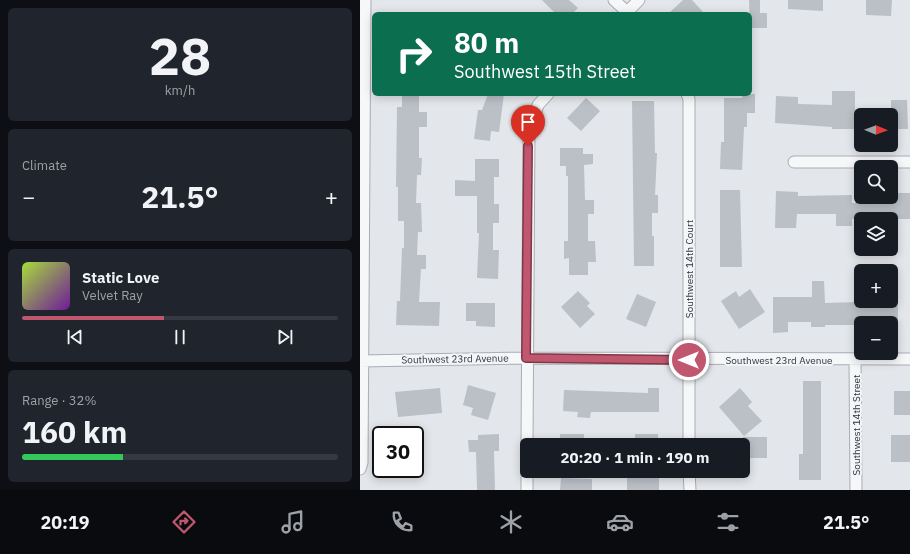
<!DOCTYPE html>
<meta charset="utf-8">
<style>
:root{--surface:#171b24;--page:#20242c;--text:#f1f3f6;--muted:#9ea1a6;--line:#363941;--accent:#c1566f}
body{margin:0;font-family:"IBM Plex Sans",sans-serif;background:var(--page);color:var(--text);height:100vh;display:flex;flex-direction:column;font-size:15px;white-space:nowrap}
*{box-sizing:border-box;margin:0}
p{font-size:13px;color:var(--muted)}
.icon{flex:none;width:22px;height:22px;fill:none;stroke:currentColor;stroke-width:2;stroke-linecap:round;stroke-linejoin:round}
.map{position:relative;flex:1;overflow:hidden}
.side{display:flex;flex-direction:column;gap:8px;padding:8px;background:#0d0f14;width:360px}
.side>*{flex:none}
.guide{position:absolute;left:12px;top:12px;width:380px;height:84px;border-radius:6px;box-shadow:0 2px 10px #0003;background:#0b6e4f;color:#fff;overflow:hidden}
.needle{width:26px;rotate:91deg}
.controls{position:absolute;left:494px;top:108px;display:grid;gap:8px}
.controls a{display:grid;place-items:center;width:44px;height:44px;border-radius:6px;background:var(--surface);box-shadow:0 2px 10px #0003;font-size:20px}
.speed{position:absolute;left:12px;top:426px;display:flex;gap:8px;font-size:20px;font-weight:700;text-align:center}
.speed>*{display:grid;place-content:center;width:52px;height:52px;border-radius:50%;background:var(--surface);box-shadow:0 2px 10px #0003;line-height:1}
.speed .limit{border:2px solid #111;border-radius:6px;background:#fff;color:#111}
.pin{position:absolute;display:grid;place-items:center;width:34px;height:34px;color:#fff;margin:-41px -17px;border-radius:50% 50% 50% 0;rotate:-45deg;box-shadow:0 0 4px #0007}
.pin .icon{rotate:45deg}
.me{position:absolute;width:44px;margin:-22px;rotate:270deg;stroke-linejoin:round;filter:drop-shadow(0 0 3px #0008)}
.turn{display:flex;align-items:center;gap:14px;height:84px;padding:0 16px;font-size:18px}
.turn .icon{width:52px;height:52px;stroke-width:2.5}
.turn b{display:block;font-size:28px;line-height:34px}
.big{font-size:30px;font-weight:700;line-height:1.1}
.side .widget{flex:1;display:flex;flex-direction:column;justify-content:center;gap:6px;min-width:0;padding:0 14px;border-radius:6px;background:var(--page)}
.side .dial{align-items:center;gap:0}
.dial b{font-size:52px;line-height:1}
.song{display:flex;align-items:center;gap:12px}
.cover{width:48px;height:48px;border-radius:6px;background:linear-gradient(135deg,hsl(80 70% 55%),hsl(280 70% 35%))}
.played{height:4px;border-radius:2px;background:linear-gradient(90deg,var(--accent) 45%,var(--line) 45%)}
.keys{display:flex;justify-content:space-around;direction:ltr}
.heat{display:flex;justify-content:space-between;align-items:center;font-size:22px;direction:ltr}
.charge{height:6px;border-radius:3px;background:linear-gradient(90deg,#34c759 32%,var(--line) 0)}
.trip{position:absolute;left:160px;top:438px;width:230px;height:40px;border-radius:6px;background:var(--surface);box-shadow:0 2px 10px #0003;font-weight:700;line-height:40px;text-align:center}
.dock{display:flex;height:64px;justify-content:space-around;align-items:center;background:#090b0e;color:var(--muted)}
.dock .icon{width:28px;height:28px}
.dock .on{color:var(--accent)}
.dock b{font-size:18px;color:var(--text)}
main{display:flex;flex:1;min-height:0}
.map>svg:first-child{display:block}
.building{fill:#bbc0c6}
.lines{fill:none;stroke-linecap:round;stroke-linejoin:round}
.minor-casing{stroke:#a9adb4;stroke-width:13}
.minor{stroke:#f5f7f8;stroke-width:11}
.route-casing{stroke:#7d3848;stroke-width:10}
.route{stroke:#c1566f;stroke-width:7}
.labels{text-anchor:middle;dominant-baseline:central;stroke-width:4;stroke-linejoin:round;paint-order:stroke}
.street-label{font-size:10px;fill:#2d3540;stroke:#f3f5f7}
</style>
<main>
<section class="side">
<div class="widget dial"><b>28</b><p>km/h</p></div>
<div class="widget"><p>Climate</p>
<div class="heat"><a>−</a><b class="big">21.5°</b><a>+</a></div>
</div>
<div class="widget">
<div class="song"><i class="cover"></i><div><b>Static Love</b><p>Velvet Ray</p></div></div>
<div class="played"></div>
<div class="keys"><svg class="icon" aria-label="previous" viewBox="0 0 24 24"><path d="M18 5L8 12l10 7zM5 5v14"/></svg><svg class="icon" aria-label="pause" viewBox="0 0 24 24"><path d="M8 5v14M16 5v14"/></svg><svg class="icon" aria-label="next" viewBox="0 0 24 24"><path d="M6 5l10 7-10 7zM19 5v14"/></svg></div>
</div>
<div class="widget"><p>Range · 32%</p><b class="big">160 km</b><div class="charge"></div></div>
</section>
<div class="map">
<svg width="550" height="490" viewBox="0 0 550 490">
<rect width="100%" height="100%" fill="#e3e6ea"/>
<path class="building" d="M182,0h27l9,8 -6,6h-16z
M323,0h9l13,14h-37z
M389,0h11v13h7v15h-17z
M428,0h35v11l-35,-2z
M506,0h26l-1,16 -25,-1z
M472,91h23v38h-23v-2l-57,-4 1,-27 22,1v7l34,1z
M42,94h17v18h8v15h-8v31h3l-1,17h-4l-1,28h5l1,29h-4l-1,23h9v14h-5l-2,33h21l-1,24 -43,-1 1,-24h3l2,-53h2v-27h-6v-34h-2l1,-80h5z
M128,94h16l-5,38 -8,-1 -1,10 -16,-2 4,-29h4z
M382,94h13v19h-8v14h-3l-2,43 -22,-1 1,-27h3v-44h18z
M226,98l14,13 -19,20 -14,-13z
M531,100h16l1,29h-17z
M272,101h22l1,52h2l-2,42h3v18h-6v23h2v30h-20z
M200,148h23v6h10v10l-9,1 1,35h9v14h-6v27h7l1,21h-8v13h-19v-17l-5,1v-18h4v-65h-2v-10h-6z
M115,159h24v18h-5v27h5v19h-6v27h6l-1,29 -21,-1 2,-45h-2v-37h-22v-16l20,1z
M360,190h20l2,77h-22z
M416,191l22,1v4l54,-1v8h38l1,-10h19v26h-58v7h-16v-12h-39l-1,14h-21z
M452,281h12l1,22 73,-2v22h-37v2h-36v2h-14v-5h-23v10l-15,1v-36h39z
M390,289l15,23 -26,17 -18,-28 15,-10 3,6z
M218,291l12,12 -3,3 8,8 -15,14 -19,-21z
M277,294l19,8 -10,25 -20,-8z
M106,303h29v24l-19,-1v-5h-10z
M443,381h18v99h-22v-26h4z
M108,385l28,8 -8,27 -17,-5 2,-7 -10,-3z
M80,388l2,25 -44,4 -3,-25z
M288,388h11v24h-68l-1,6 -13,-1 1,-5 -15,-1 1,-21 84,3z
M380,388l12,14 -4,4 14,15 -18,15 -25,-29z
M534,391h16v24h-16z
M139,434v17h-5l1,39h-18l-1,-38h-7l-1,-12h10v-5z
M200,434h24v11h-24z
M275,434h23v11h-23z
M531,435h19v27h-19z
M383,437h24v21h-24z
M267,477h32v13h-32z
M201,478l31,1v11h-32z"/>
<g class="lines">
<defs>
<path id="minor" d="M254,0l13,12 12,-12
M327,94l2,5v346
M434,162h116
M495,360l1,130
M0,361l166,-3 384,1
M167,445l2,-314 9,-26 10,-11
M0,469l2,-6 3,-463
M167,471v19
M329,471l1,19"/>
</defs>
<use href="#minor" class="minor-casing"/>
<use href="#minor" class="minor"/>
</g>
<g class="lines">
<defs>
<path id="route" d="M168,146l-2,212 163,2"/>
</defs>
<use href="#route" class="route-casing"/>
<use href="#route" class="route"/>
</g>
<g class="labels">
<g class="street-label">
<text transform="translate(329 269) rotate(-90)">Southwest 14th Court</text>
<text transform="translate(95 359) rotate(-1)">Southwest 23rd Avenue</text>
<text x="419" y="360">Southwest 23rd Avenue</text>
<text transform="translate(496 425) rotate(-90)">Southwest 14th Street</text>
</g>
</g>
</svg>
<div class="controls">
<a><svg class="needle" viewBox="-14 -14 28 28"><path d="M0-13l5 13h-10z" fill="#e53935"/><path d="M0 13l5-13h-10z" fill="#9ea1a6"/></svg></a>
<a><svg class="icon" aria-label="search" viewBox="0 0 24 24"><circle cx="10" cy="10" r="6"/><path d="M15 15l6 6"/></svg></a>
<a><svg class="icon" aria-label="layers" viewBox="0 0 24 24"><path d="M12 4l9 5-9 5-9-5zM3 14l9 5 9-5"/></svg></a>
<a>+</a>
<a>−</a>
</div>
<div class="speed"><div class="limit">30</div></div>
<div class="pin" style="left:168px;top:146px;background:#d93025"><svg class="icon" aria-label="arrive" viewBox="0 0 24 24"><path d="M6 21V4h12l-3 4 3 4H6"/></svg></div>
<svg class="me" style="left:329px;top:360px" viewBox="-20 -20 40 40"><circle r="17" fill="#c1566f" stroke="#fff" stroke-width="3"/><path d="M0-11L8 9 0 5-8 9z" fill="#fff"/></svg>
<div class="trip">20:20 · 1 min · 190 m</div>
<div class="guide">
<div class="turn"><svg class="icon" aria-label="right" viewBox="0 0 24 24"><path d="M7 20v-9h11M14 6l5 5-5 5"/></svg><div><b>80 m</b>Southwest 15th Street</div></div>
</div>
</div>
</main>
<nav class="dock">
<b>20:19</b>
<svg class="icon on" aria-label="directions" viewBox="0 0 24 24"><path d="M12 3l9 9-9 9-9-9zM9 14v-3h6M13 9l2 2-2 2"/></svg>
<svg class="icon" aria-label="music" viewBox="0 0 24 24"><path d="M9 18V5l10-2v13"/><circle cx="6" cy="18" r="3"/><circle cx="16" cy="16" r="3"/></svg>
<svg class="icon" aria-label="phone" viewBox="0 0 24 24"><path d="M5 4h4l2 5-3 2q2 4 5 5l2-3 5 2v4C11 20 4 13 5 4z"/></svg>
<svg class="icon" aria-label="climate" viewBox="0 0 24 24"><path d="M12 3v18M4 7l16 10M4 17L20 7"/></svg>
<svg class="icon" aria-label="car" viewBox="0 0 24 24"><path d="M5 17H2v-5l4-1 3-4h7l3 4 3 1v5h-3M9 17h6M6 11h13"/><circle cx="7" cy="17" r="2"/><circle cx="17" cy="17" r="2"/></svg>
<svg class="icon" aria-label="filters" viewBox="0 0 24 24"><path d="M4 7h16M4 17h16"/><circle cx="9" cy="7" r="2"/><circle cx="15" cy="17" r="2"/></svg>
<b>21.5°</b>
</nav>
